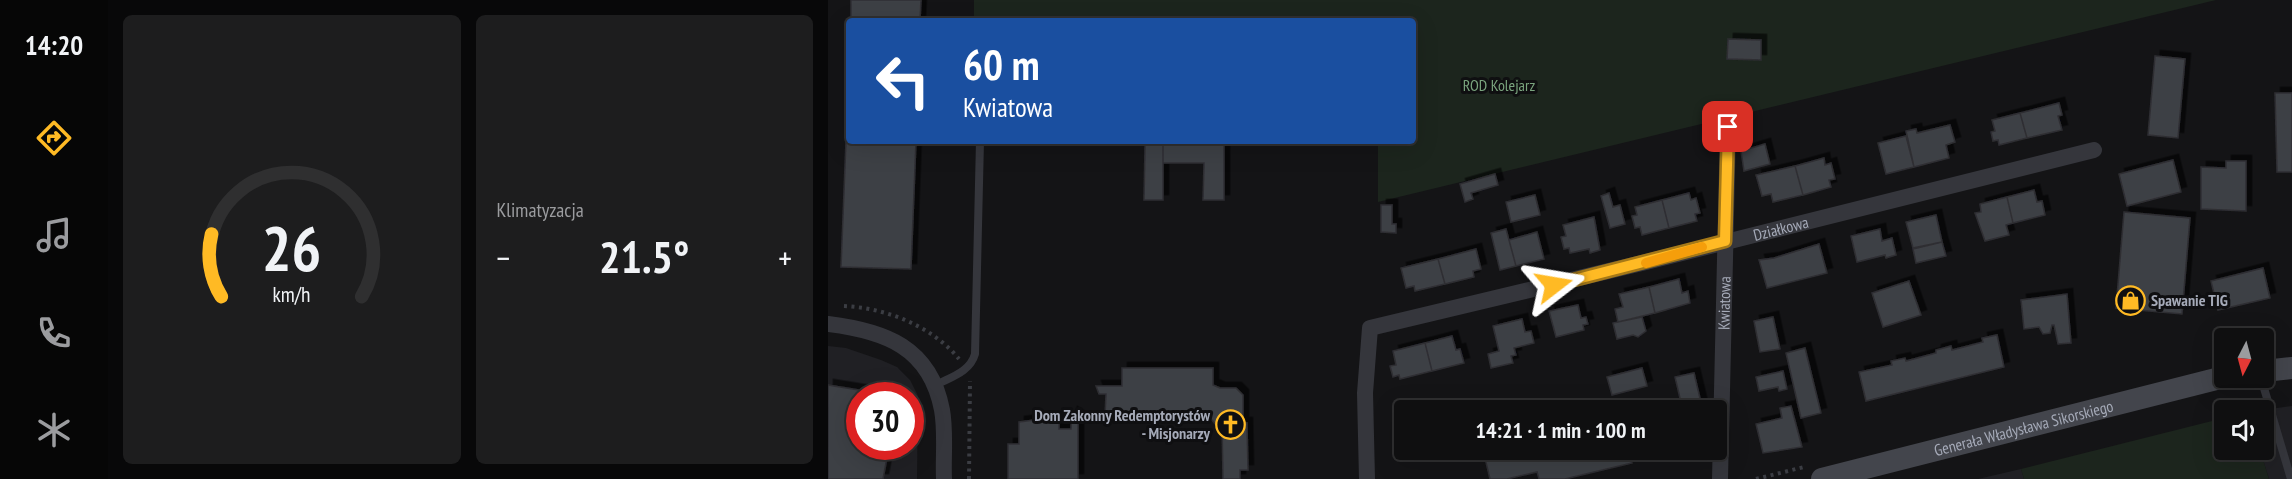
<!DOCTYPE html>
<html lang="pl">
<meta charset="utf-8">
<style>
:root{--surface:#0f0f10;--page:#1d1d1e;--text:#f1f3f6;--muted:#9b9c9f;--line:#2f2f30;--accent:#ffba24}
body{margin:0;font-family:"PT Sans Narrow",sans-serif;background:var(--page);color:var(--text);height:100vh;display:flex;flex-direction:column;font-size:22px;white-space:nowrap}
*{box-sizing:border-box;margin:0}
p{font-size:20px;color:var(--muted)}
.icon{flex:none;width:33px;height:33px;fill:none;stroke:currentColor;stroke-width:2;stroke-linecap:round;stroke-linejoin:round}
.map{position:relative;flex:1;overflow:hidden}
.panel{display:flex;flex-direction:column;gap:15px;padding:15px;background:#080809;width:720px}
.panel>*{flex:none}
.hud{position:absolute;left:18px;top:18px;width:570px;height:126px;border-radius:6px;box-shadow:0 6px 24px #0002,0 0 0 2px var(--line);background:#1a4fa0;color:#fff;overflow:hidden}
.needle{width:39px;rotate:186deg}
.fabs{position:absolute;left:1386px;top:328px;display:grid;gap:12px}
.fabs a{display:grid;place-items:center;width:60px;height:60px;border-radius:6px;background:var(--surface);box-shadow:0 6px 24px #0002,0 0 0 2px var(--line);font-size:30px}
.speed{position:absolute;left:18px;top:382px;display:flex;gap:12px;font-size:30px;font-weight:700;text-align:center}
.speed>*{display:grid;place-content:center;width:78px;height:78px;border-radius:50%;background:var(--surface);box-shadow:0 6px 24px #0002,0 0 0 2px var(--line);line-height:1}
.speed .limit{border:9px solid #d22;background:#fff;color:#111}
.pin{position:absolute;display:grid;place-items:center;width:51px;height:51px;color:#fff;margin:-26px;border-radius:12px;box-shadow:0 3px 9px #0006}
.me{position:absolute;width:66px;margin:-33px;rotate:76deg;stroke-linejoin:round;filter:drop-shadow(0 0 4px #0008)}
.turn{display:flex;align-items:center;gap:21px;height:126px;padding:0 18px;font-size:27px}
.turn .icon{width:78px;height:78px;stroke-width:2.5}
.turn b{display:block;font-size:42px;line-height:51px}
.big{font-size:45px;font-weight:600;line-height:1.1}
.panel .card{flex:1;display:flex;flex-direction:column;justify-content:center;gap:9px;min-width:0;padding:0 21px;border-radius:9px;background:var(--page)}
.panel .dial{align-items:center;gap:0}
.dial svg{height:156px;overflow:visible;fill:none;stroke:var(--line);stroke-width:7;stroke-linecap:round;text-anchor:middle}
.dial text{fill:var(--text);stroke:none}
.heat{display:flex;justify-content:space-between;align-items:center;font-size:33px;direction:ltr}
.panel .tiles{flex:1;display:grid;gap:15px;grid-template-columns:repeat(2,1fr)}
.trip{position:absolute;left:566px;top:400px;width:333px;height:60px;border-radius:6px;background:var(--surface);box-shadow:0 6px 24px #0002,0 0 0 2px var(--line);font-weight:600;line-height:60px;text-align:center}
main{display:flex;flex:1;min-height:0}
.tabs{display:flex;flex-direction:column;width:108px;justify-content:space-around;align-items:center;background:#060606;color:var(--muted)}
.tabs .icon{width:42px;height:42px}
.tabs .on{color:var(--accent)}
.tabs b{font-size:27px;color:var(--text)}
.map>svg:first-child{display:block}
.built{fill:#202024;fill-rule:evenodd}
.green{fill:#1c251d}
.building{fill:#3e3f44;stroke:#2e2e33;stroke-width:1.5;filter:url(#shadow)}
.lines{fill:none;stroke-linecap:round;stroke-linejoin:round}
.path{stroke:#3b3d43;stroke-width:4;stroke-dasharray:3 4.5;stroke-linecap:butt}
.lane{stroke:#35363c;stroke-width:8}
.street{stroke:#35363c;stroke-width:16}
.secondary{stroke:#43454c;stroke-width:22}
.route-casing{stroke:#a67917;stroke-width:15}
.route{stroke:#ffba24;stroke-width:10}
.slow{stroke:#f59e0b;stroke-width:10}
.labels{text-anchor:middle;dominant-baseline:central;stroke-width:6;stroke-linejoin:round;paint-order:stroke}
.park-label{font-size:16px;fill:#7aa47e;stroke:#0f0f11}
.street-label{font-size:16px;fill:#a5aab8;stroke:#0f0f11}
.poi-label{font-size:16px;font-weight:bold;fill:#a5aab8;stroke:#0f0f11;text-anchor:start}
</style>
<main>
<nav class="tabs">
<b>14:20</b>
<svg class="icon on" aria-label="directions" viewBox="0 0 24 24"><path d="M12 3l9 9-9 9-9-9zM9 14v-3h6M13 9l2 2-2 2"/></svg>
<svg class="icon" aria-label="music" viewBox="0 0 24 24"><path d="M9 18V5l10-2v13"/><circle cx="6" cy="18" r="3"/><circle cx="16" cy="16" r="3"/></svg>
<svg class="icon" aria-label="phone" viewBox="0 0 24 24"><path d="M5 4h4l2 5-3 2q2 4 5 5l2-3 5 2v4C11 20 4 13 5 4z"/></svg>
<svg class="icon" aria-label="climate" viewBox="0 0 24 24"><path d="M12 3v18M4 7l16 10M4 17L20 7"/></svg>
</nav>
<section class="panel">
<div class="tiles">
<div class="card dial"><svg viewBox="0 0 100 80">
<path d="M14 69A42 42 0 1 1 86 69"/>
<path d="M14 69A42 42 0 0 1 9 37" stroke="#ffba24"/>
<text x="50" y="56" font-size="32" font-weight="700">26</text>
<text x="50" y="72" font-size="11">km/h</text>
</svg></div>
<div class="card"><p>Klimatyzacja</p>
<div class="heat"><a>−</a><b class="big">21.5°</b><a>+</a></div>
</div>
</div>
</section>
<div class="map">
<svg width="1464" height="479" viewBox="0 0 1464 479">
<defs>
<filter id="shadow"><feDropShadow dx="5.5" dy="-5.5" stdDeviation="0" flood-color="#0009"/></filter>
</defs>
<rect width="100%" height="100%" fill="#141416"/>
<path class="built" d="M0,346l18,2 35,12 16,7 13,13 8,16 -1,83h-89zM32,396h50v51h-50z
M1464,406v73h-23l-9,-29h4v-39h-9z
M1193,469l3,10h-46z"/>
<path class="green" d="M146,0h1242l-838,202v-61h35v-120h-439z
M1396,418v32h36l9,29h-245l-3,-10z"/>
<path class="building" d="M23,0h70l-1,21h-69z
M900,39l33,1v20l-34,-1z
M1327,56l30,3 -7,79 -30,-3z
M21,64v77h67l-5,128 -70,-2z
M1447,93h17v79h-15z
M1231,103l3,12 -4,1 4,14 -35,8 -7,-25z
M1192,113l7,25 -28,7 -1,-5 -5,1 -2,-9 4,-1 -3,-11z
M1122,125l5,17 -9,3 3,13 -35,9 -8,-36 10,-2 1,4z
M1078,136l8,31 -28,7 -8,-31z
M317,144h18v56h-19z
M335,144l61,1v55h-21l1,-37h-41z
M937,144l5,20 -26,7 -3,-20z
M996,158l1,7 6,-2 4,16 -6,1 2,7 -28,8 -8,-29z
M1345,160l8,32 -54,14 -8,-32z
M1398,161h20v50l-45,-2v-42l25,1z
M967,166l8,29 -30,7 -2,-8 -9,2 -6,-21z
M667,174l3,11 -27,8 2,6 -8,3 -5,-18z
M1206,190l3,12 5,-1 3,14 -32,8 -6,-26z
M781,193l4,14 7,-2 5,19 -15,4 -9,-32z
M861,193l2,7 5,-2 4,15 -5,1 2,7 -28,7 -7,-28z
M707,195l5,20 -29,7 -5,-20z
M1179,197l6,26 -7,2 3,10 -24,6 -10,-28 6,-1 -1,-8z
M834,200l7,28 -27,7 -2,-8 -5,1 -3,-12 5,-1 -2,-8z
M553,205h11v19h4v9l-15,-1z
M1296,212l66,6 -8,96 -66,-6z
M1108,215l6,27 -29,6 -7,-26z
M766,217l6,33 -10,3 -1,-4 -19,4 -1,-5 -5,1 -3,-12 5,-1 -3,-11z
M678,229l10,37 -16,4 -9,-37z
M1052,229l2,12 10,-3 4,17 -10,3 -1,-3 -28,7 -6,-26z
M709,232l7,27 -28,7 -7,-26z
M1114,242l4,14 -30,7 -3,-14z
M991,244l8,29 -60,15 -8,-28 15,-2z
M648,249l5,20 -8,2 1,6 -29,7 -7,-25z
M610,259l7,25 -30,7 -1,-5 -8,2 -5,-20z
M1435,268l7,30 -52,12 -7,-29z
M851,279l3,14 6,-2 2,12 -35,10 -6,-26z
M1081,281l12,34 -38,12 -11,-34z
M821,287l6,26 -37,9 -3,-13 8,-2 -4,-13z
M1239,294l4,49 -13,1 -4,-19h-2l-2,8 -7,1 -4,-7 -15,2 -3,-29z
M750,305l3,13 5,-1 2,7 -5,1 1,5 -28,7 -7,-26z
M814,317l4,14 -8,6 -5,-2 -16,4 -4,-16z
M945,317l7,32 -20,3 -6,-31z
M694,319l3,13 6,-1 3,12 -20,5 2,7 -5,1 2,7 -22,5 -3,-14 11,-3 -6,-25z
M1169,335l7,32 -138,34 -7,-29 33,-7 -1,-4 14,-3 1,3 30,-8v-3l15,-4 1,4 31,-8 -1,-4z
M624,336l4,14 4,-1 4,14 -32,8 -7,-28z
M597,343l7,28 -32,8 -1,-4 -6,2 -3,-11 6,-1 -3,-14z
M977,348l16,65 -20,5 -15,-65z
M294,368h91v17l7,3h16l7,7v28h4l1,47h-8v9h-17l-1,-54h-6l-5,-6v-7l-106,3 1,-21h-7l-3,-8h26z
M814,368l5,18 -35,9 -5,-18z
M955,371l4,18 -8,2 -1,-4 -19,4 -3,-14z
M866,373l9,38h-20l-8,-34z
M0,385l68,11h-36v51h29l-6,32h-55z
M963,406l11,41 -39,6 -7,-29 26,-6 -2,-10z
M244,412l6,4v63h-70v-35h11v-22l15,-2 25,3v6h12z
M655,450h145l4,13 -67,16h-26l-2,-7 -30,7h-17z"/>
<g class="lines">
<path class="path" d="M16,306c42,2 88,20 115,53
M141,479l1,-98
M928,479l48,-12"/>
<path class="lane" d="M1433,378l30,101
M108,385c15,-8 34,-13 39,-31l5,-213"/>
<g class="street">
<path d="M0,324c57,7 102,23 114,86 4,22 1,47 2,69"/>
<path id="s1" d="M539,479l-2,-86 5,-65 276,-66 448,-112"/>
<path id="s2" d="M892,479l8,-352"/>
</g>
<g class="secondary">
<path d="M1436,371l28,-3"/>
<path id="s3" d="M994,479l402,-102"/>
</g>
</g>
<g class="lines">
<defs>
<path id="route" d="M726,285l171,-44 3,-114"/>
</defs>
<use href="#route" class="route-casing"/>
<use href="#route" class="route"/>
<path class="slow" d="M818,263l56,-16"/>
</g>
<defs>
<symbol id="shop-ring" viewBox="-11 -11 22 22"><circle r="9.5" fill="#0f0f11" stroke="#ffba24" stroke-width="1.5"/><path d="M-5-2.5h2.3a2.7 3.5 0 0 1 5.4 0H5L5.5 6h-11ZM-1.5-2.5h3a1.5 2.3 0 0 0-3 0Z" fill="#ffba24"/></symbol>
<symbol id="church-ring" viewBox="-11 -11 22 22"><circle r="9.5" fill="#0f0f11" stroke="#ffba24" stroke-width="1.5"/><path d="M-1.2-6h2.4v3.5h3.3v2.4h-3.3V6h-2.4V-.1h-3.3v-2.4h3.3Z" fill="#ffba24"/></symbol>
</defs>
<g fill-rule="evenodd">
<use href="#shop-ring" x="1286" y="284" width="33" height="33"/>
<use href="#church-ring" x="386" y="408" width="33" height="33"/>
</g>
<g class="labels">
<g class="park-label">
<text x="671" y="85">ROD Kolejarz</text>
</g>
<g class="street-label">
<text stroke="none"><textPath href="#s1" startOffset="574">Działkowa</textPath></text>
<text stroke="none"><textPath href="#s2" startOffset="176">Kwiatowa</textPath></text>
<text stroke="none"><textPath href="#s3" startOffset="208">Generała Władysława Sikorskiego</textPath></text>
</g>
<g class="poi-label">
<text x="1323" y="300">Spawanie TIG</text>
<text x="382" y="415" text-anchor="end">Dom Zakonny Redemptorystów<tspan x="382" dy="18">- Misjonarzy</tspan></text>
</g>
</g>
</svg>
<div class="fabs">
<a><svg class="needle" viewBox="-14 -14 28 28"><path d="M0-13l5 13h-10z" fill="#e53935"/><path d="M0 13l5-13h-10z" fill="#9b9c9f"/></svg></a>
<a><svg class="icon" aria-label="sound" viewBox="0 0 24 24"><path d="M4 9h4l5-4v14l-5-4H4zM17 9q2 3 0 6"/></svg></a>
</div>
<div class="speed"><div class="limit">30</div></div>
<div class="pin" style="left:900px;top:127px;background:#d93025"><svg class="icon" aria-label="arrive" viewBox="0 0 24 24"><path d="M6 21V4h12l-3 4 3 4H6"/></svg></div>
<svg class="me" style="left:726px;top:285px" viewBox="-20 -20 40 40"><path d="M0-17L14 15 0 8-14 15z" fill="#ffba24" stroke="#fff" stroke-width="4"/></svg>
<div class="trip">14:21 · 1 min · 100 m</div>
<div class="hud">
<div class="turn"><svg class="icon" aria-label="left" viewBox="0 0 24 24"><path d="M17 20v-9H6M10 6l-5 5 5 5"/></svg><div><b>60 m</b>Kwiatowa</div></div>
</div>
</div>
</main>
